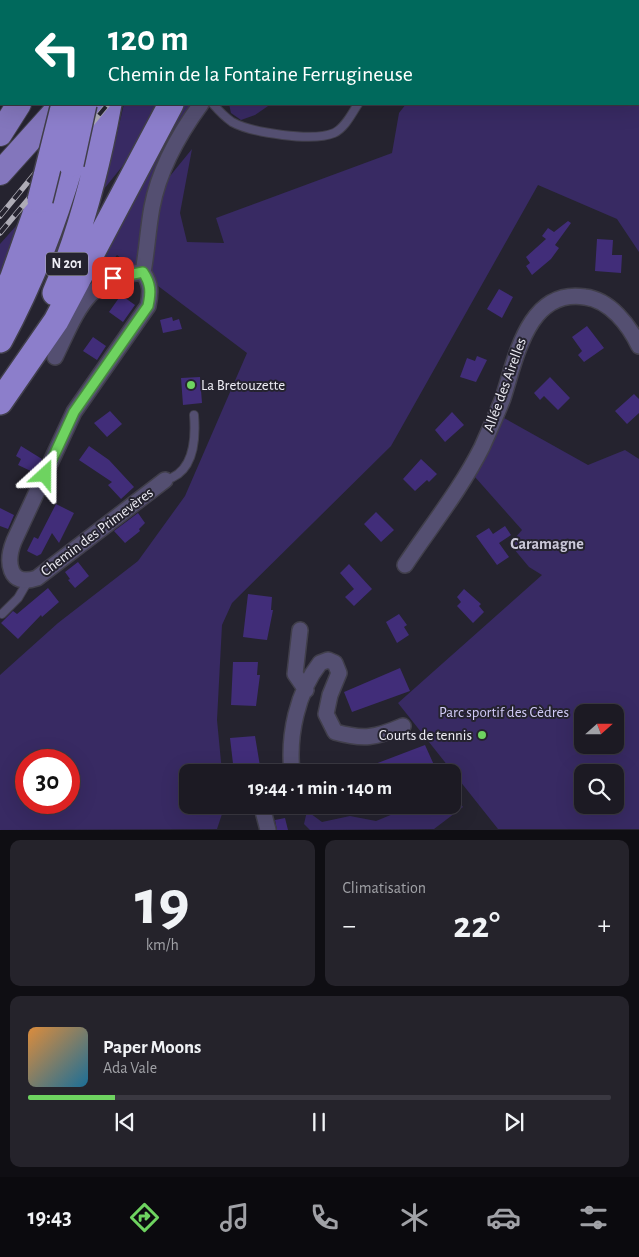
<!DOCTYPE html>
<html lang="fr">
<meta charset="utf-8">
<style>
:root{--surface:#1c1a23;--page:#25232b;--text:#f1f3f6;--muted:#a0a1a6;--line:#3a3841;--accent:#6ed360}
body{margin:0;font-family:"Alegreya Sans",sans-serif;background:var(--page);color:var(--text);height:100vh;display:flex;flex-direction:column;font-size:19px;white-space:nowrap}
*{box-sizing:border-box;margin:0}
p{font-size:16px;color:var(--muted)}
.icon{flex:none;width:28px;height:28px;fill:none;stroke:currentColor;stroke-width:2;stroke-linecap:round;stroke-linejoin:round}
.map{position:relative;height:830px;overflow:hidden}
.sheet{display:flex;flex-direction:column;gap:10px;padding:10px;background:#0f0e13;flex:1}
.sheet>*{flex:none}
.top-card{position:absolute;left:0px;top:0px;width:640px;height:105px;box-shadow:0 5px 20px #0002,0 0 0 1px var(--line);background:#00695c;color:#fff;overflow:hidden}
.needle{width:32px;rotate:69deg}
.tools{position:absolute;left:574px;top:704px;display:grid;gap:10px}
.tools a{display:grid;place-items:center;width:50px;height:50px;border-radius:10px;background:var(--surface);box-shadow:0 5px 20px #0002,0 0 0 1px var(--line);font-size:25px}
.speed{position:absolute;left:15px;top:749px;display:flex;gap:10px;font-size:25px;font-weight:700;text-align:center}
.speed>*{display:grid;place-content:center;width:65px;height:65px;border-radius:50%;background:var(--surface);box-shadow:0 5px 20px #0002,0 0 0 1px var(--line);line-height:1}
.speed .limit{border:8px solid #d22;background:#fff;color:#111}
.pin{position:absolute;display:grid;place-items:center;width:42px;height:42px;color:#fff;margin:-21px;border-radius:10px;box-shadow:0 2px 8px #0006}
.me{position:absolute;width:55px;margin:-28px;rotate:24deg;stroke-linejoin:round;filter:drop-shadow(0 0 4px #0008)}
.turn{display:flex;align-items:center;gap:18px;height:105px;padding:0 25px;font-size:22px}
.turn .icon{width:65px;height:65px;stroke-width:2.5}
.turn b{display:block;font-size:35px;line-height:42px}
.big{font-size:38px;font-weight:700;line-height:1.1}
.sheet .card{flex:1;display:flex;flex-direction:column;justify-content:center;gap:8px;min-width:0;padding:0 18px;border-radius:10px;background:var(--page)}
.sheet .dial{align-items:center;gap:0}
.dial b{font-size:65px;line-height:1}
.song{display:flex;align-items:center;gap:15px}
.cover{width:60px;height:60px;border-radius:8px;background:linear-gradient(135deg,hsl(30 70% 55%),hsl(200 70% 35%))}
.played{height:5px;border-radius:2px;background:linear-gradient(90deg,var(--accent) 15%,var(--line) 15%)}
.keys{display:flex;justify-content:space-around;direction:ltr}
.heat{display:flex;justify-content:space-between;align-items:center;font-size:28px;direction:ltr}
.sheet .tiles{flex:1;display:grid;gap:10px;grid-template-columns:1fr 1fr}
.card:last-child{grid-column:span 2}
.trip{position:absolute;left:179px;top:764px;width:282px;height:50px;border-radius:10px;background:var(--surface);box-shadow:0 5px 20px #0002,0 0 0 1px var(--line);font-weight:700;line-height:50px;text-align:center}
.tab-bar{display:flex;height:80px;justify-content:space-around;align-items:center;background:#0b0a0e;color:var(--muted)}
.tab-bar .icon{width:35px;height:35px}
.tab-bar .current{color:var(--accent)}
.tab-bar b{font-size:22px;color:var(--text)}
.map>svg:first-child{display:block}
.green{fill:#382a63;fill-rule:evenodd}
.building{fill:#412d79}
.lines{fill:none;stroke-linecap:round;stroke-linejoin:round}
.service-casing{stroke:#413f4b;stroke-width:10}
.minor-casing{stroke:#413f4b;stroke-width:18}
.primary-casing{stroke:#413f4b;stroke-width:26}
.trunk-casing{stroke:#413f4b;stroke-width:28}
.service{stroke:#544f71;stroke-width:8}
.minor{stroke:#544f71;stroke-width:15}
.primary{stroke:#8376bc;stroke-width:24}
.trunk{stroke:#8c7ecb;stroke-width:25}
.rail-casing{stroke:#aeacb6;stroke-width:5.5}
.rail{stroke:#25232f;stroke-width:4;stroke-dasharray:11;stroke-linecap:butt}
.trunk-bridge-casing{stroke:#413f4b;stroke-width:28;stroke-linecap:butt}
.trunk-bridge{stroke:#8c7ecb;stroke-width:25}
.route-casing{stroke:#48893e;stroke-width:12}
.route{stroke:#6ed360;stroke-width:9}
.poi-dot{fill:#6ed360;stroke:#25232f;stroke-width:2}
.labels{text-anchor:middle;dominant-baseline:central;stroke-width:4;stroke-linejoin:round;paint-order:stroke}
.shield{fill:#25232f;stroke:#b2b1ba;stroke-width:1}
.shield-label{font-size:14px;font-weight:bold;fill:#efeef6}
.poi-label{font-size:15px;fill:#efeef6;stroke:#25232f;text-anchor:start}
.street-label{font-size:15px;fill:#efeef6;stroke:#25232f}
.park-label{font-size:15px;fill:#d2ccf8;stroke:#25232f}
.neighbourhood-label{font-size:16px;font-weight:bold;fill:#cac8d8;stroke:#25232f}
</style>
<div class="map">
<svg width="639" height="830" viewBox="0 0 639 830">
<rect width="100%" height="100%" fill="#25232f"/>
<path class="green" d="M0,0h44l-43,1 -1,89z
M479,0h160v252l-22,-33 -79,-34 -147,261 -159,157 -10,22 -5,95 5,52h-34v33h37l-8,24 -217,1v-155l58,-52 80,-62 47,-65 62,-143 -130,-98 -23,28 73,-162 11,-17h16l-46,99 44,-54 -12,64 7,29 37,1 -8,-25 176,-65 7,-40 7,-9h233v-103zM26,760h43v42h-43z
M124,104h42l-21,34 -41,51z
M229,104h42l-16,11 -14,5 -10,-7z
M32,208l-32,84v-48z
M504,418l84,47 37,-15 14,9v370h-141l-100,-126 144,-128 -13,-8 -15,-18 1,-11 7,-8 -47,-53zM582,712h33v33h-33zM582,772h33v33h-33z
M453,794l10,13 -29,22 -124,1 -6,-6 3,-13 15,11 28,-6 26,5 39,-16h37z"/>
<path class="building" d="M568,221l3,2 -16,22 4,3 -8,11 -19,16 -6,-9 4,-3 -4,-6 20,-18 -4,-3 6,-8 6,4z
M597,239l16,1 -1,15h10l-1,18 -26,-2z
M499,289l14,8 -11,21 -15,-9z
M121,295l14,10 -12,17 -14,-10z
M172,317l1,4 6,-2 3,10 -19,4 -3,-13z
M587,326l17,22 -20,14 -6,-7 4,-4 -10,-14z
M93,337l13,9 -9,14 -14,-9z
M477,356l10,4 -11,22 -16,-5 7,-19 8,3z
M200,377l2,26 -19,2 -2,-27z
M550,377l20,21 -12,12 -14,-14 -4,4 -6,-7z
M634,394l5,5v14l-12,11 -12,-13z
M110,411l12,13 -15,13 -13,-14z
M452,412l12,13 -19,17 -10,-12z
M21,446l21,13 -7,14 -17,-8 3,-6 -5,-3z
M89,446l20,14 25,27 -13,12 -13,-14 4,-3 -33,-22z
M421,459l16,15 -8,8 -2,-2 -12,11 -12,-12z
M56,504l18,9 -15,30 -7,-10 -11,21 -4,2 -10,-5 7,-14 4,2z
M0,508l14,7 -6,14 -8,-3z
M376,512l18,18 -13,12 -17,-18z
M138,513l7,10 -6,6 1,2 -15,12 -11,-12z
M505,526l6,9 -12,8 10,14 -12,8 -21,-29 13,-8 4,6z
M78,562l11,14 -14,12 -7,-8 2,-1 -5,-7z
M349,564l23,25 -18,17 -9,-9 9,-8 -14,-16z
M48,588l11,14 -17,15 -1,-2 -23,24 -17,-16 12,-12 4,3z
M464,589l17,15 -2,2 5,6 -11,11 -16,-17 4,-4 -4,-5z
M248,594l24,3 -1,13h2l-6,30 -24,-3z
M399,614l8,11 -3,2 5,8 -12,8 -11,-21z
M233,662h25l-1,13h3l-4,31 -25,-1z
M400,668l10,23 -58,21 -8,-20z
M255,736l5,30 -2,1v5h-24l-4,-34z
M425,745l9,20 -18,7h-62z
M285,818l3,12h-11l-2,-10z"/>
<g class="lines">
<defs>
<path id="service" d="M417,1v-1
M213,104c6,7 12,13 19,18 20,11 81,20 102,11 11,-5 18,-20 24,-29
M165,480c29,-7 31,-40 29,-65
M2,614l16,-16 10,-17"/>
<path id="minor" d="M283,1l1,-1
M55,357c22,-45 31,-80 88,-85
M165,480l-128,98c-29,10 -31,-17 -23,-37l60,-129 74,-106c3,-14 3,-22 -5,-34 4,-21 5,-44 9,-65 7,-37 27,-73 49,-103
M405,565c26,-39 56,-76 77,-118 7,-16 15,-33 21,-49 13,-40 25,-110 82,-101 25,3 44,28 54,49
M300,630l-5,44 11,16
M292,772c-4,-36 5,-80 28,-109l8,-3 7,3 4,10 -9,22 -4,19 9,18c29,8 40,6 68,-6
M267,805l-5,2 6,23"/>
<path id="primary" d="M56,1l1,-1
M0,134l19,-30
M0,173l62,-69"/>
<path id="trunk" d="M78,0v1
M103,1v-1
M127,1v-1
M147,1l1,-1
M246,1l1,-1
M55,293c26,-61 42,-124 54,-189
M0,307l13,-30 27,-77
M0,340c31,-57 53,-114 71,-176
M0,402l56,-81 115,-217"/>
</defs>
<use href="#service" class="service-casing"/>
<use href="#minor" class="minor-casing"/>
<use href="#primary" class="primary-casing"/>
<use href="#trunk" class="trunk-casing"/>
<use href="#service" class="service"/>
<use href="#minor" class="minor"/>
<use href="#primary" class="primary"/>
<use href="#trunk" class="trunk"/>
<defs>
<path id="rail" d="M184,1l1,-1
M194,1l1,-1
M0,216l92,-112
M0,233l108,-129"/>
</defs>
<use href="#rail" class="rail-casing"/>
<use href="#rail" class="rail"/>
<defs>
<path id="trunk-bridge" d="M71,164l13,-60
M40,200l24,-96"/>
</defs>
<use href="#trunk-bridge" class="trunk-bridge-casing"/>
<use href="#trunk-bridge" class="trunk-bridge"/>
</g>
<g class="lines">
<defs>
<path id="route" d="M45,475l29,-63 74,-106c3,-14 3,-22 -5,-34l-30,6"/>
</defs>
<use href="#route" class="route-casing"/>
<use href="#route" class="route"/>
</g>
<g class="poi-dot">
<circle cx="191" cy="385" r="5"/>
<circle cx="482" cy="735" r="5"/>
</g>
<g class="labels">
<rect class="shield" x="46" y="252.5" width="42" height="23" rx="4"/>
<g class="shield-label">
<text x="67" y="264">N 201</text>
</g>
<g class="poi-label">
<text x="201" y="385">La Bretouzette</text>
<text x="472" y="735" text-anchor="end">Courts de tennis</text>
</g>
<g class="street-label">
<text transform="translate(505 385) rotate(-70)">Allée des Airelles</text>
<text transform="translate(97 532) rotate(-37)">Chemin des Primevères</text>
</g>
<g class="park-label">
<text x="504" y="712">Parc sportif des Cèdres</text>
</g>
<g class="neighbourhood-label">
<text x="547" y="544">Caramagne</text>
</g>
</g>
</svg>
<div class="tools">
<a><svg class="needle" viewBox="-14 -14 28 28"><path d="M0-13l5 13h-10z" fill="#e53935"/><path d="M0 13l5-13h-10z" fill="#a0a1a6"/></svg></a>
<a><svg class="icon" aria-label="search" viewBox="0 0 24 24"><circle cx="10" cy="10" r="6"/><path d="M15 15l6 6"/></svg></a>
</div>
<div class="speed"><div class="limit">30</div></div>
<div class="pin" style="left:113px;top:278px;background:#d93025"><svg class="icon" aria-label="arrive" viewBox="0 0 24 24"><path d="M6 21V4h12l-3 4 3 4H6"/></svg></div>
<svg class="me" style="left:45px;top:475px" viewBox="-20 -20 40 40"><path d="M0-17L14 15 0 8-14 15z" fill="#6ed360" stroke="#fff" stroke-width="4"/></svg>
<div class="trip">19:44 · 1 min · 140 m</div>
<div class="top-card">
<div class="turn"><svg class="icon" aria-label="left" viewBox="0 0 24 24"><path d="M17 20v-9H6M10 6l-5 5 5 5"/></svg><div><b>120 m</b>Chemin de la Fontaine Ferrugineuse</div></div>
</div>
</div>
<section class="sheet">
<div class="tiles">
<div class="card dial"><b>19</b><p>km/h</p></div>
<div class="card"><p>Climatisation</p>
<div class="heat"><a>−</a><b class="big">22°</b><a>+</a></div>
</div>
<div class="card">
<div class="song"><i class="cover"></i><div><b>Paper Moons</b><p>Ada Vale</p></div></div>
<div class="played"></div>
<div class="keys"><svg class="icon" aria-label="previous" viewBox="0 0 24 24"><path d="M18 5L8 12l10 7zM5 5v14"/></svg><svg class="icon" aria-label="pause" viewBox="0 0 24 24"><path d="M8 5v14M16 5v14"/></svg><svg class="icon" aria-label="next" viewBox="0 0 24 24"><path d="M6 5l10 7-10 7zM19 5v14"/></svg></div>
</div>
</div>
</section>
<nav class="tab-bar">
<b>19:43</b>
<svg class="icon current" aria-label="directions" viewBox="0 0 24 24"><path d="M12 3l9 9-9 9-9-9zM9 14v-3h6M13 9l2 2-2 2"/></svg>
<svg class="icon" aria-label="music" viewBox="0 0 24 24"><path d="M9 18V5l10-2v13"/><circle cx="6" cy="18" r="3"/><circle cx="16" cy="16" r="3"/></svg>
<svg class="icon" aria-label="phone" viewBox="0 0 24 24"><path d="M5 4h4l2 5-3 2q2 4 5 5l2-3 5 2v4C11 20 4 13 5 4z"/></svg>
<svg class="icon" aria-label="climate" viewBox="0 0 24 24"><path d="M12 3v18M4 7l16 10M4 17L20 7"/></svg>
<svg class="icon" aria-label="car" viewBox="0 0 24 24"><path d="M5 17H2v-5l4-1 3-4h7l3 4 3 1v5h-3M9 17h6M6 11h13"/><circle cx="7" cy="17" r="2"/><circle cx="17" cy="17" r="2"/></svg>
<svg class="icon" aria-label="filters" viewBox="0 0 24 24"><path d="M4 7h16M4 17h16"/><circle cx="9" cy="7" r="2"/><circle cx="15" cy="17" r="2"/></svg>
</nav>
